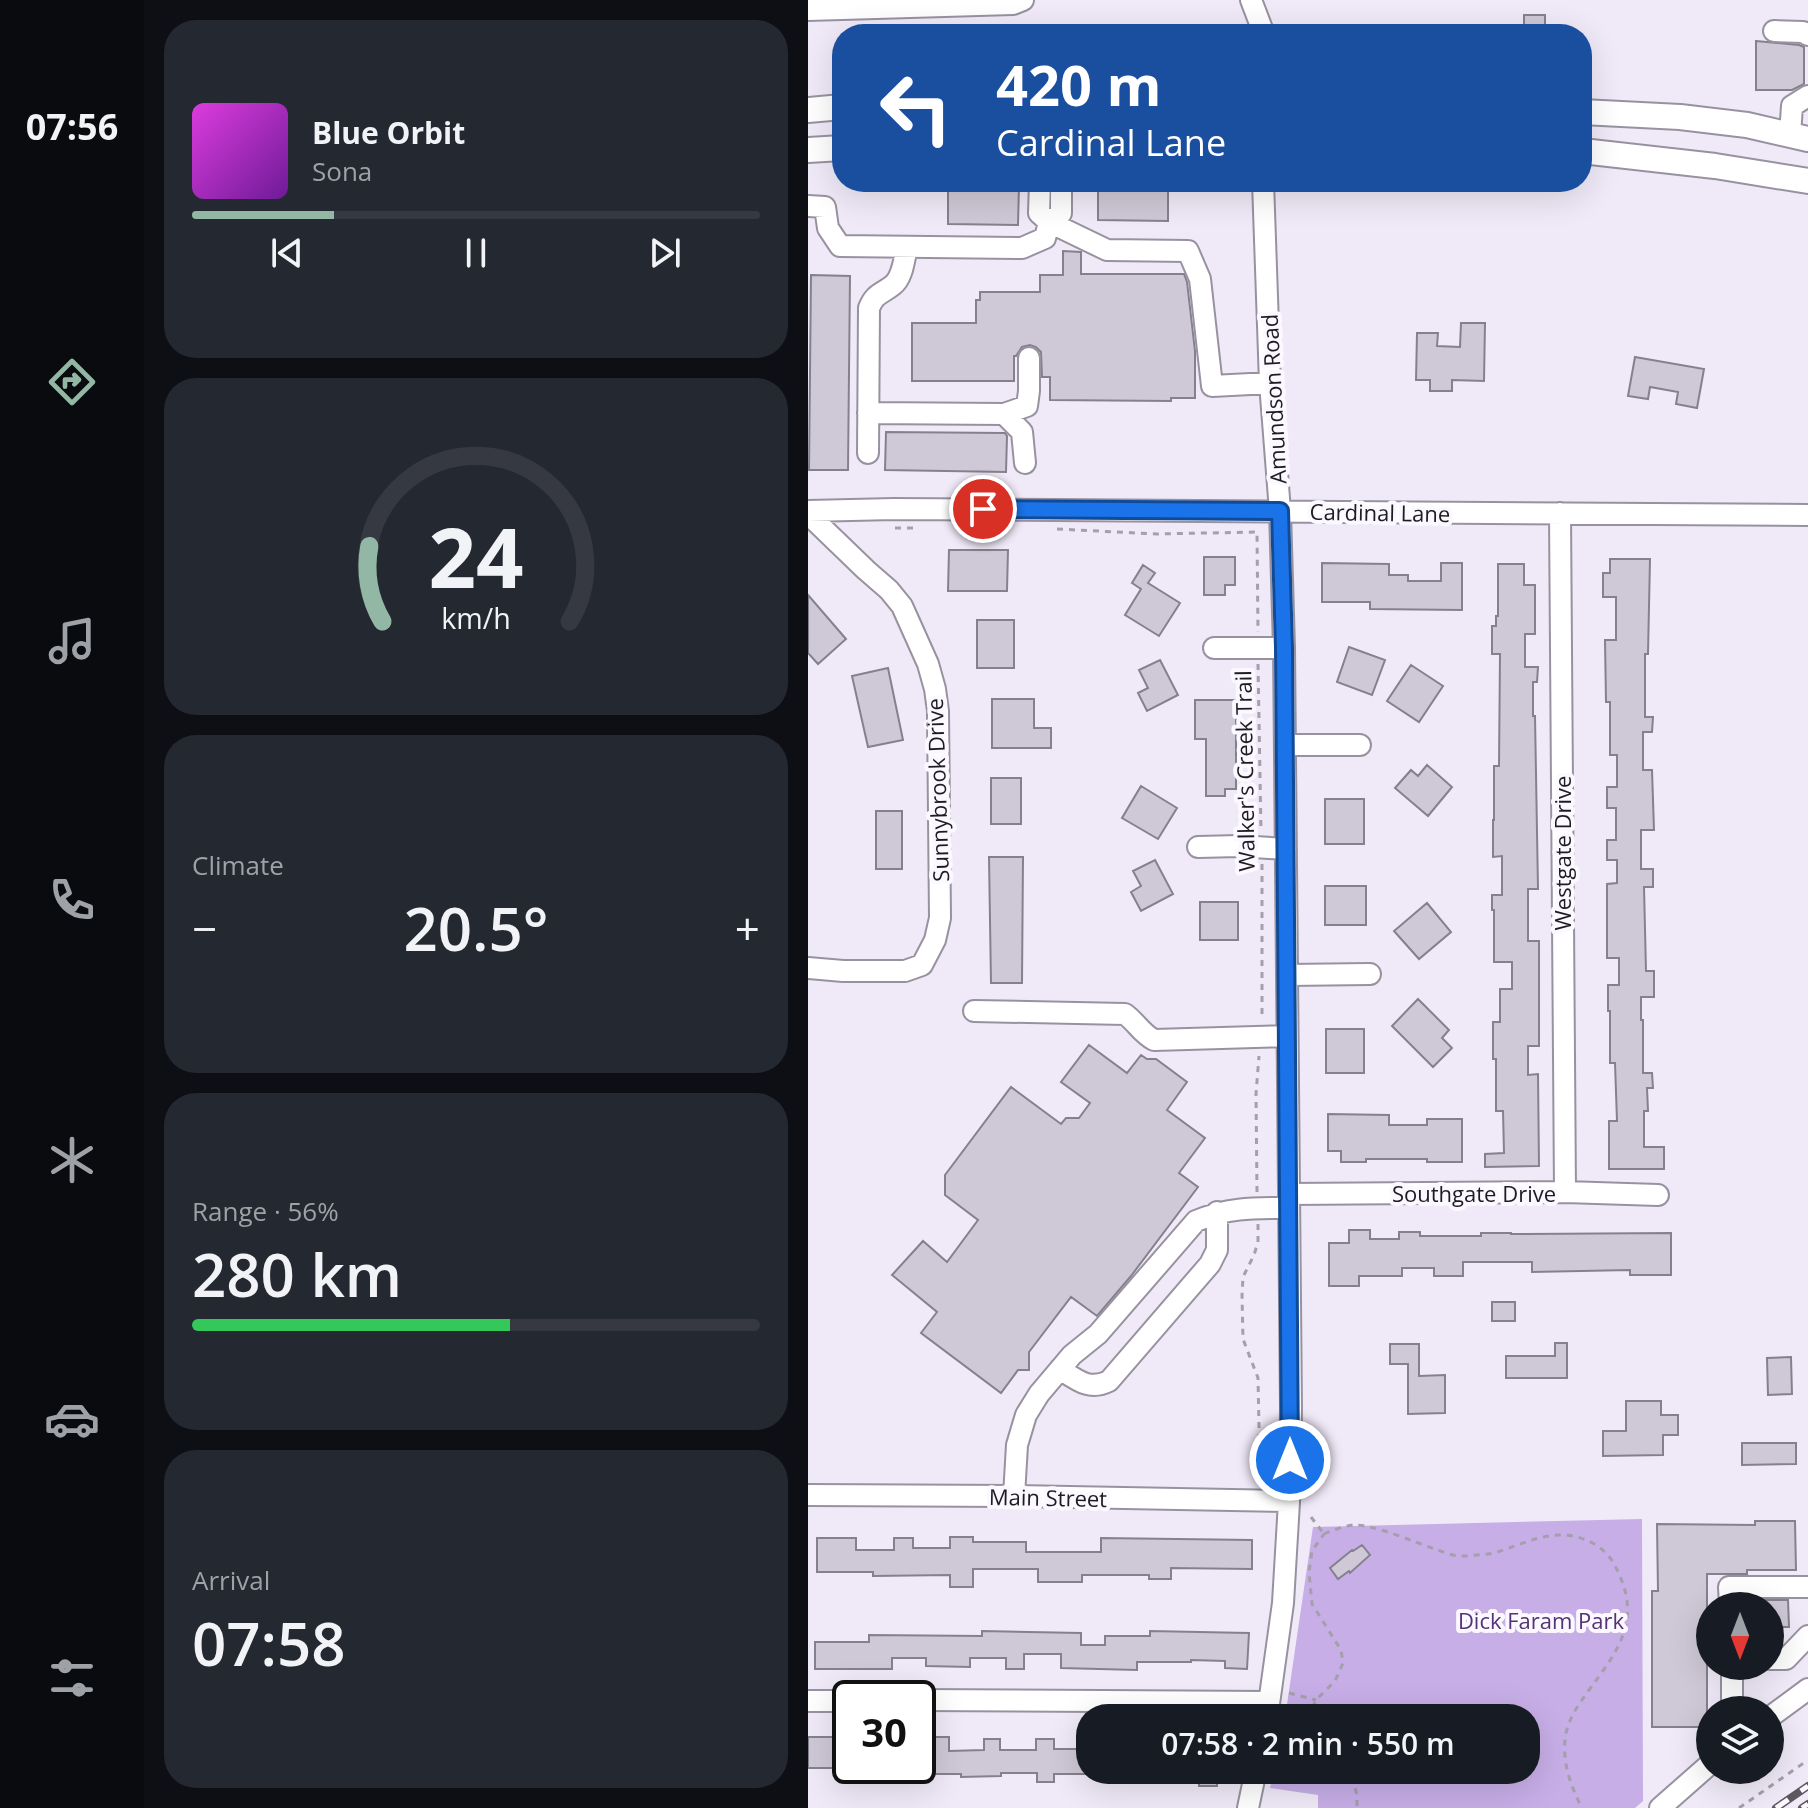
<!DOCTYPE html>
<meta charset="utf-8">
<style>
:root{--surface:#171b24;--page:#242831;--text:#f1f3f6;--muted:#9ea1a6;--line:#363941;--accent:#92b8a5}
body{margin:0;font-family:"Open Sans",sans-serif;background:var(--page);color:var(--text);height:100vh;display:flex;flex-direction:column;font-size:30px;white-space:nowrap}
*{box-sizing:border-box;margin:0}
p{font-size:26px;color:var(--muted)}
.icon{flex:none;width:44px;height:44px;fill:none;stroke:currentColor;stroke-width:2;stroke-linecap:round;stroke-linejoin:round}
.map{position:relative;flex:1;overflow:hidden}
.details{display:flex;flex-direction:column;gap:20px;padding:20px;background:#0d0f14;width:664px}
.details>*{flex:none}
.guide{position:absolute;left:24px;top:24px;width:760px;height:168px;border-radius:32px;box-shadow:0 8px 32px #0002;background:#1a4fa0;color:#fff;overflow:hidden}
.needle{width:52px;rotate:180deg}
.controls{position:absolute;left:888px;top:1592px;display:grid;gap:16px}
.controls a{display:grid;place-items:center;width:88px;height:88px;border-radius:50%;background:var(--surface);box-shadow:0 8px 32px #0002;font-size:40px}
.speed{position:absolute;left:24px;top:1680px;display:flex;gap:16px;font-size:40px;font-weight:700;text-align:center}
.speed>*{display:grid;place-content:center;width:104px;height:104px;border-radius:50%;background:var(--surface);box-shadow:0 8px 32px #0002;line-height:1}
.speed .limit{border:4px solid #111;border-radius:12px;background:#fff;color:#111}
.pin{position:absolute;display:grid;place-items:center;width:68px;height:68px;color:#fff;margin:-34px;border:4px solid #fff;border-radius:50%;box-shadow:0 2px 8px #0007}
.me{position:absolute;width:88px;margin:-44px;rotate:0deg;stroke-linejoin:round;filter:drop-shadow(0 0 6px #0008)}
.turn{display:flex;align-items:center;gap:28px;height:168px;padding:0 32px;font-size:36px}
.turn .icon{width:104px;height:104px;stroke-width:2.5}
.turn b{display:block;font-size:56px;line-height:68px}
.big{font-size:60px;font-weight:600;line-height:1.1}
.details .widget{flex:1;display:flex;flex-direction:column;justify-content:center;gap:12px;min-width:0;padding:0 28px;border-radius:32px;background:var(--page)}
.details .dial{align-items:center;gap:0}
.dial svg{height:208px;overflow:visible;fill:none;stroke:var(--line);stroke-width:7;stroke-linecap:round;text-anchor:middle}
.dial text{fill:var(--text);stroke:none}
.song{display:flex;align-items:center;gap:24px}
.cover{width:96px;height:96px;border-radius:12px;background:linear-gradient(135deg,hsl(300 70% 55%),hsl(280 70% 35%))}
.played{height:8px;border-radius:4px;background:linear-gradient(90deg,var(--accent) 25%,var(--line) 25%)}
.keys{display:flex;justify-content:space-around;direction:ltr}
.heat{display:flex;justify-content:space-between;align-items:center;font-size:44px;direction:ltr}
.charge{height:12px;border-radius:6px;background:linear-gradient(90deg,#34c759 56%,var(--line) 0)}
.trip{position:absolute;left:268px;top:1704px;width:464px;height:80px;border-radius:32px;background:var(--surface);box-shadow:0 8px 32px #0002;font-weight:600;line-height:80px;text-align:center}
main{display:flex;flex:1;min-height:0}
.dock{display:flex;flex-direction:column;width:144px;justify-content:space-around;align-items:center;background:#090b0e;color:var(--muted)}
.dock .icon{width:56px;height:56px}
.dock .selected{color:var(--accent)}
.dock b{font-size:36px;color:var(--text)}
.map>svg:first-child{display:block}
.green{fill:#c7aee7}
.building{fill:#cfc9d7;stroke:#85808d;stroke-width:2}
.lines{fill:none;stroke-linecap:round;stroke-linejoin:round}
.minor-casing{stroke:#9892a0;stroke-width:24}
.major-casing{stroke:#9892a0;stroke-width:28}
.path{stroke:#a49faa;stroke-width:3;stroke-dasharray:6 6;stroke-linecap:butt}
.minor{stroke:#fff;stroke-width:20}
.major{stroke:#fff;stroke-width:24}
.rail-casing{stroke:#5b5860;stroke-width:8}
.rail{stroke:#fbf9ff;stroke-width:5;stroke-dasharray:15;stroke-linecap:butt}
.route-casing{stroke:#114b97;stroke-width:20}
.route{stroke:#1a73e8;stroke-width:14}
.labels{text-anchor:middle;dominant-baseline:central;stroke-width:8;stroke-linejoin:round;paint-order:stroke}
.street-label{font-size:22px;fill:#1e1c21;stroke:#fbf9ff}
.park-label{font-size:22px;fill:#533276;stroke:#fbf9ff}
</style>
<main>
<nav class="dock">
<b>07:56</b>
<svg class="icon selected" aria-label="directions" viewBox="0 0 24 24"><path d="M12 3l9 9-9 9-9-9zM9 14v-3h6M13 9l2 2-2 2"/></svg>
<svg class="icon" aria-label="music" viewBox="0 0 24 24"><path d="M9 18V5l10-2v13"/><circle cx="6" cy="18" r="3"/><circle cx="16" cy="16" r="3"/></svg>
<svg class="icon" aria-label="phone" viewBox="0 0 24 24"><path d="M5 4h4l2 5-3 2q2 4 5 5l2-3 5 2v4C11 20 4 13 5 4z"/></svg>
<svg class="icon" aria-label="climate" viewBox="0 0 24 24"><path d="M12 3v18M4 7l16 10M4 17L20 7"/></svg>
<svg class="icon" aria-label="car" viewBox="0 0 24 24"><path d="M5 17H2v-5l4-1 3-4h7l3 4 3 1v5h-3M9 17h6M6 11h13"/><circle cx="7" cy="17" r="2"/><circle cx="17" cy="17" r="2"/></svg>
<svg class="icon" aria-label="filters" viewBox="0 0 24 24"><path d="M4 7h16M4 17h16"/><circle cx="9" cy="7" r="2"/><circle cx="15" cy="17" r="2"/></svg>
</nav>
<section class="details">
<div class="widget">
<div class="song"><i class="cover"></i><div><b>Blue Orbit</b><p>Sona</p></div></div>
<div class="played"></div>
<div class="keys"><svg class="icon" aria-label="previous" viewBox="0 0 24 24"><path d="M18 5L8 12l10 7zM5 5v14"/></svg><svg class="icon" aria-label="pause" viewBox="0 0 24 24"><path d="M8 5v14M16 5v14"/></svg><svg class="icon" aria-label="next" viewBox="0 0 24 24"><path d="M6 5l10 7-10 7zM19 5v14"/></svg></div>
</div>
<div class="widget dial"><svg viewBox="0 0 100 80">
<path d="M14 69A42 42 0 1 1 86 69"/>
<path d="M14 69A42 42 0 0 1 9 40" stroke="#92b8a5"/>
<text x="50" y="56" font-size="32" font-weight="700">24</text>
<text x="50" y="72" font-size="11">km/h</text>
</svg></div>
<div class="widget"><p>Climate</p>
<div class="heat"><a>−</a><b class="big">20.5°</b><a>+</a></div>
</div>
<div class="widget"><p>Range · 56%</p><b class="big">280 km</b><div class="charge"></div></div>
<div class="widget"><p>Arrival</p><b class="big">07:58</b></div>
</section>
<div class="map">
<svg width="1000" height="1808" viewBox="0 0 1000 1808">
<rect width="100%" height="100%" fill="#f0eaf8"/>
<path class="green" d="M834,1519l1,282 -8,7h-317v-13l-48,-7 4,-18h252v-52h-241l28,-191z"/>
<path class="building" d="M716,15h21v19h-21z
M948,41l43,4 5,2v37l-12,6h-36z
M290,182h70v39l-70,-1z
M140,184l71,1 -1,40 -70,-1z
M255,251l18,1v22h103l3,8 8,69v47h-24v3l-121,-1v-23h-8l-1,-25 -5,-5 -6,-2 -8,2 -6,9h-2v25h-102v-58h64v-23h4v-8h60v-17h23z
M3,275l39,1 -2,194h-39z
M653,323h24l-1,58 -32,-1v11h-22v-11h-14l1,-47h21l-1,13 23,1z
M827,357l69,12 -7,39 -21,-4 2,-12 -28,-5 -2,12 -20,-3z
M78,432l119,1 2,3 -1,36 -121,-2z
M141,550h59l-1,41h-59z
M396,557h31v28h-10v10h-21z
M802,559h40l-2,95h-3v63h8l-1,15h-9v38h9l2,60h-13v39h12v18h-9l2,84h8v26h-13v23h2v53h9l1,15h-6l1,23h-4v36h20v22h-55v-48h8l-2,-58h-5v-52h-2v-26h11v-27h-12v-74l10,-1v-23h-10v-20h9v-32h-9v-21h10v-32h-7v-53h-4l-1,-62h11v-43h-13v-24h7z
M514,563l67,1v11h19v6h33v-18h21v47l-92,-1v-7h-48z
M690,564h26v21h11v49h-10v33h13l-1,15h-4v34h2l3,173h-10v52h11v105h-11v29l10,-1 1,92 -54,1v-13l19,-1 -1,-42h-7v-52h-3v-37h7v-33h12v-27h-18v-52h-2v-15h10v-39l-9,1v-37h1v-54h5l1,-112h-8v-28h4v-10h2z
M335,565l12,8 -7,10 32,20 -21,33 -34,-21 16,-26 -9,-6z
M0,595l38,44 -28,25 -10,-11z
M169,620h37v48h-37z
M541,647l36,13 -13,35 -35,-13z
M352,660l18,35 -31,16 -9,-18 10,-5 -9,-18z
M603,665l32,21 -24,36 -32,-21z
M80,668l15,72 -35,7 -16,-71z
M184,699h42v29h17v20h-59z
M387,700h41v89h-11v7h-19v-57h-11z
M619,765l25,22 -24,29 -33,-28 16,-18 7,6z
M183,778h30v46h-30z
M333,786l36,22 -19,31 -36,-21z
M517,799h39v45h-39z
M68,811h26v58h-26z
M181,857h34l-1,126h-31z
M347,860l18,34 -32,17 -10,-19 10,-6 -8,-15z
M517,886h41v39h-41z
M392,902h38v38h-38z
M619,903l24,29 -32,27 -25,-28z
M610,999l31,31 -7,8 10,10 -19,19 -41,-41z
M518,1029h38v44h-38z
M281,1045l38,28 14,-18 6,4h9l31,23 -20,28 38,28 -26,35 19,14 -67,89 -34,40 -26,-19 -42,55v18h-11l-17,23 -80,-60 16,-21 -45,-37 31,-34 24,21 31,-42 -33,-25v-20l66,-88 50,37 5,-6h13l11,-15 -29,-21z
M520,1114l61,1v10h38v-6h35v43h-35v-3h-61v3h-25v-11h-13z
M541,1230h21v9h29v-7h21v4h61v-3h30v1l160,-1v42h-41v-5l-98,2v-10h-69v14h-29v-8h-32v8h-43v10h-30v-43h20z
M684,1302h23v19h-23z
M747,1343h12v35h-61v-22h49z
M582,1344h29v32l26,-1v38l-37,1v-50h-18z
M983,1357l1,37 -24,1 -1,-37z
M818,1401h35v14h17v20h-15v20l-60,1v-25h23z
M934,1443h54v21l-54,1z
M947,1521h40l1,49h-49v4h-40v153h-55v-136h6l-1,-67 98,1z
M142,1537h23v5h53v10h75v-14l151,2v29l-81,-1v11h-22v-4h-67v7h-44v-13h-65v18h-23v-12l-77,1v-4h-56v-34h39v12h38v-12h19v10h37z
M554,1545l8,10 -20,18 -1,-2 -11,8 -8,-11 22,-18 1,1z
M937,1600h43l1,27h-19v-21h-25z
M174,1631l99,2v12h24v-9h45v-5l99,2 -2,36 -22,-1v-7l-34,-1v2h-54v8l-76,-2v-14h-37v15h-18v-11h-36v9l-44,-1v-8h-34v11h-77v-27h54v-7l113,1z
M0,1737h36v31h-36z
M110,1737h31v14l35,-1v-11h16v11h36v-11h18v10h36v25h-36v8h-17v-9h-36v3l-40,1v-3h-37v-11h-6z
M391,1770h18v16h-18z"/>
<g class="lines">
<defs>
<path id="minor" d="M443,0l13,34
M0,10l205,-6 10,-4
M966,31l29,1 5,3
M982,135l2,-29 16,-10
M232,182l-1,31 10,9 12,-9v-31
M455,182l7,201 10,128 4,137 7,761 -1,76 -7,118 -16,115
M0,206l17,1 3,21 12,18 182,2 23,-10 4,-16 58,28 81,1 12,28 12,107 58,-3
M60,413l136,1 23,-8 2,-15v-33
M196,414l18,18 3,31
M60,453l1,-145c6,-15 13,-14 24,-23 10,-8 11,-26 14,-38
M0,511l86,-2 914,6
M752,513l5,679
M0,514l58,56 23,20 13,16 26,58 7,25 3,22 2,207 -5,22 -13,25 -17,6h-62l-35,-3
M406,648h70
M477,745h75
M390,847l41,-1 47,3
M479,975l83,-1
M166,1011l151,3c12,9 16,19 29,26l133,-4
M481,1194l276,-2 93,3
M252,1369c17,11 29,22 49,12l101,-117 7,-14v-38
M0,1495l206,1 275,5
M206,1496l3,-51 9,-30 13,-21 33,-39 26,-21 98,-113c33,-14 58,-13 93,-13
M922,1606l-1,-19h79
M962,1659h16l22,-23
M924,1666v44
M110,1700l351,2
M0,1701h42
M962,1717l38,-28
M440,1808l8,-38
M852,1808l50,-44"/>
<path id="major" d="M0,110l34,-3
M774,112l98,5 67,8 61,14
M0,150l34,-2
M774,151l133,15 93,15"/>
</defs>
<use href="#minor" class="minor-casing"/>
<use href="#major" class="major-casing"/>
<path class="path" d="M87,528h23
M249,529l100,5 100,-2 1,100
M450,664l3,168
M454,864v156
M449,1192l-1,-98 3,-38
M450,1224v18l-4,13 -11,22 -1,18 1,44 15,39 2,98 4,9
M503,1517l13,17
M516,1534c9,-4 20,-8 29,-9 20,-1 61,17 82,24 9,3 19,8 29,7 10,-1 20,-1 30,-3 21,-6 42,-17 64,-18 22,-1 46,10 56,29 29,53 7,83 -25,126 -10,14 -19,26 -23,43 -5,26 4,52 16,75
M481,1693l27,7
M499,1718l9,-18 19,-19 8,-18 -2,-13 -29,-46 -3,-32 3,-21 12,-17
M532,1770c16,14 17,17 17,38
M931,1808l69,-48"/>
<use href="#minor" class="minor"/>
<use href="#major" class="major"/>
<defs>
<path id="rail" d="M968,1808l32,-22
M994,1808l6,-4"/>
</defs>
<use href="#rail" class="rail-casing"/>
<use href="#rail" class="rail"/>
</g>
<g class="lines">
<defs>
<path id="route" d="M175,509l297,2 4,137 6,812"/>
</defs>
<use href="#route" class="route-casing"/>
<use href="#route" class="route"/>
</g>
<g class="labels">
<g class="street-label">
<text transform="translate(465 399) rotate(-93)">Amundson Road</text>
<text transform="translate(572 512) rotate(1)">Cardinal Lane</text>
<text transform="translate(436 771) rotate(-91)">Walker's Creek Trail</text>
<text transform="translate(129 790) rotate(-92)">Sunnybrook Drive</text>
<text transform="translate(754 853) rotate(-90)">Westgate Drive</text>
<text x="666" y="1193">Southgate Drive</text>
<text transform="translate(240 1497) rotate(1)">Main Street</text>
</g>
<g class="park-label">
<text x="733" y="1620">Dick Faram Park</text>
</g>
</g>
</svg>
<div class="controls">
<a><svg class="needle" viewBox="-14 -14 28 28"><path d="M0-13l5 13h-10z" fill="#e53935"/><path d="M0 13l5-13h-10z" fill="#9ea1a6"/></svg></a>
<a><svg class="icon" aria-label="layers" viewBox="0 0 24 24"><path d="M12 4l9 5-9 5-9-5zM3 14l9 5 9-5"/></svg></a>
</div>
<div class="speed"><div class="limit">30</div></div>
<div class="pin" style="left:175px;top:509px;background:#d93025"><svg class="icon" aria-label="arrive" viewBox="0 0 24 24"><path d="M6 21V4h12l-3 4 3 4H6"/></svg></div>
<svg class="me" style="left:482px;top:1460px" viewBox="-20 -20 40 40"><circle r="17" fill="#1a73e8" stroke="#fff" stroke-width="3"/><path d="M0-11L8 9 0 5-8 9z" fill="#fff"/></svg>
<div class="trip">07:58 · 2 min · 550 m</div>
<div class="guide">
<div class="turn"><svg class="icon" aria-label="left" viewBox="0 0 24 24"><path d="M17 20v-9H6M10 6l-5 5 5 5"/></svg><div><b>420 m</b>Cardinal Lane</div></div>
</div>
</div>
</main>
